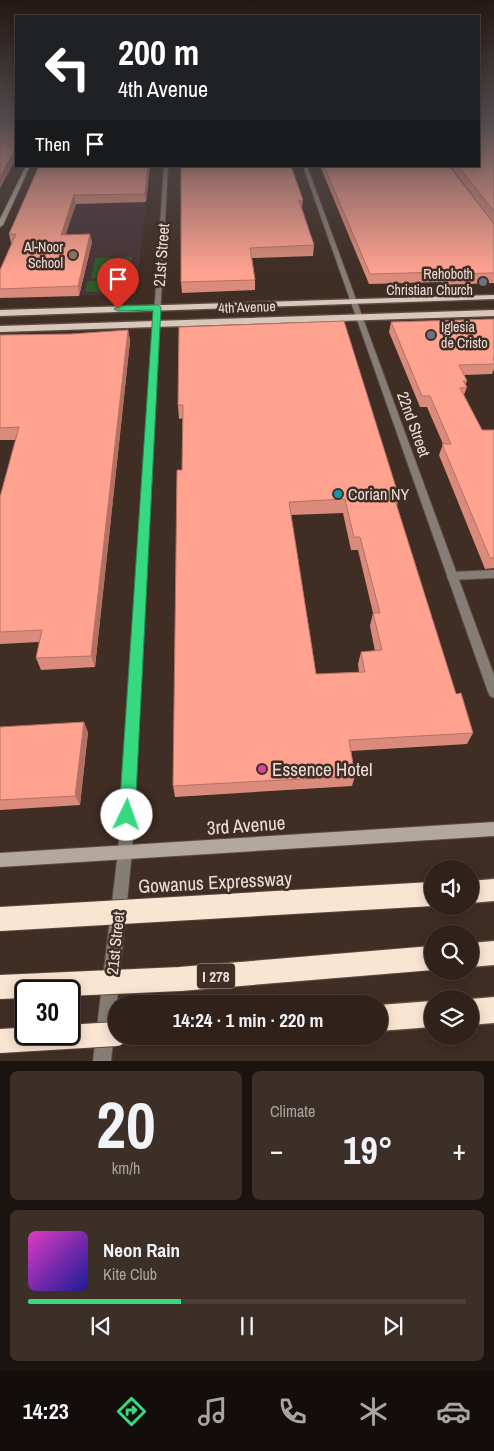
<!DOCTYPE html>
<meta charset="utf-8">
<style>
:root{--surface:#30221b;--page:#3c2f28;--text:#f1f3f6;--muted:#a8a4a3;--line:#4b3f3a;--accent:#36d880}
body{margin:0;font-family:"Archivo Narrow",sans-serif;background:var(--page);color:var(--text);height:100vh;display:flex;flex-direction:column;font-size:19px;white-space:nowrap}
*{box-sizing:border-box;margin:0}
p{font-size:16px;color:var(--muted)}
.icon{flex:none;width:28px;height:28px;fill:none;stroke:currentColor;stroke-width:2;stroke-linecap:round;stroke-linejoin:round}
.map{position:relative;height:1061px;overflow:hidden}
.drawer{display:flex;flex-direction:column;gap:10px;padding:10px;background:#1a130f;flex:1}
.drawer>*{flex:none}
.top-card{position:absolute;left:15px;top:15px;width:465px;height:152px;border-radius:0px;box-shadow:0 2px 12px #0003,0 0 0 1px var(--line);background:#202124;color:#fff;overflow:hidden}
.buttons{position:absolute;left:424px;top:860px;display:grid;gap:10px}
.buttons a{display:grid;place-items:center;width:55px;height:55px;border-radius:50%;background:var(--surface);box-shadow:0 2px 12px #0003,0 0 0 1px var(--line);font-size:25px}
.speed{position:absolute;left:15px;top:980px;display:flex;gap:10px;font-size:25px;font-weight:700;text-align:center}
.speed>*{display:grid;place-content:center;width:65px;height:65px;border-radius:50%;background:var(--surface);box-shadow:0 2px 12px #0003,0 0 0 1px var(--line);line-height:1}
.speed .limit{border:2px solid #111;border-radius:8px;background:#fff;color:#111}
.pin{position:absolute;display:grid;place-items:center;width:42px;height:42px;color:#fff;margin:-51px -21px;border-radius:50% 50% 50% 0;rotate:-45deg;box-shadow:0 0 5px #0007}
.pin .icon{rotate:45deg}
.me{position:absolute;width:55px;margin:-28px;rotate:3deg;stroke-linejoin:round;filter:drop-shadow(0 0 4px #0008)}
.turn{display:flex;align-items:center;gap:18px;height:105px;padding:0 20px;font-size:22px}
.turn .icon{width:65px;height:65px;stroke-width:2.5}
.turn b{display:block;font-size:35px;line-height:42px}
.then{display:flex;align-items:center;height:48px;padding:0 20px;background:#0003;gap:10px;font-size:19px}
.big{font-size:38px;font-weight:800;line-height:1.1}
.drawer .widget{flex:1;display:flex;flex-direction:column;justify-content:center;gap:8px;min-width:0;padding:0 18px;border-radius:8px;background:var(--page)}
.drawer .dial{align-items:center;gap:0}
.dial b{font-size:65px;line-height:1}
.song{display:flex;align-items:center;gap:15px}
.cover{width:60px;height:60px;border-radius:8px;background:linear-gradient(135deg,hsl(310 70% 55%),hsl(240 70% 35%))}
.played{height:5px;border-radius:2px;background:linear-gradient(90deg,var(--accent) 35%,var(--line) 35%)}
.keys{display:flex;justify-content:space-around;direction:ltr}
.heat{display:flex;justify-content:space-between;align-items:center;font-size:28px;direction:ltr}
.drawer .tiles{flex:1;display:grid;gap:10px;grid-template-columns:1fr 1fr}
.widget:last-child{grid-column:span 2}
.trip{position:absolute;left:108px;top:995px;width:280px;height:50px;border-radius:25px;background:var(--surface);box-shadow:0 2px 12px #0003,0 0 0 1px var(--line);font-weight:800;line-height:50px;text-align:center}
.tab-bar{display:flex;height:80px;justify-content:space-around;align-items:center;background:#130e0b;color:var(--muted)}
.tab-bar .icon{width:35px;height:35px}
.tab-bar .active{color:var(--accent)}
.tab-bar b{font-size:22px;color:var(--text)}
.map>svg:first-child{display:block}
.education{fill:#483338}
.green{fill:#2f5b29}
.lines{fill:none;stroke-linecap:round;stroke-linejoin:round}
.lane-casing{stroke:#5c4941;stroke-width:2}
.street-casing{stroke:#5c4941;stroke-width:2}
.secondary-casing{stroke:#5c4941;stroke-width:2}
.primary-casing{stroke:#5c4941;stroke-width:3}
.highway-casing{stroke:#5c4941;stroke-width:3}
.lane{fill:#857d76;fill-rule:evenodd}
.street{fill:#857d76;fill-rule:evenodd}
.secondary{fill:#b4a79c;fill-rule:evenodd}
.primary{fill:#d9c8b9;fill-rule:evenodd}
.highway{fill:#fae5d3;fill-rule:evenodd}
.highway-bridge-casing{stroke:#5c4941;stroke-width:26;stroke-linecap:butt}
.highway-bridge{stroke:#fae5d3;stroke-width:24}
.wall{fill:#db8b7c;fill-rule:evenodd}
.shaded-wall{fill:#b27165}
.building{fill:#ffa290;stroke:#b27165;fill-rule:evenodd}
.route{fill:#36d880;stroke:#238c53}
.education-dot{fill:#8d6e63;stroke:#402d24;stroke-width:2}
.worship-dot{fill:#6b7280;stroke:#402d24;stroke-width:2}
.culture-dot{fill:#0f9aa8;stroke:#402d24;stroke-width:2}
.hotel-dot{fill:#d1479c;stroke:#402d24;stroke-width:2}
.labels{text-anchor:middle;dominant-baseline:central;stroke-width:5;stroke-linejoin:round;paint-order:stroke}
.far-poi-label{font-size:14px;fill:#ecdfd9;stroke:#402d24;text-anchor:end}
.far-street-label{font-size:14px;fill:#ecdfd9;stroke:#402d24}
.shield{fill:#402d24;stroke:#b8aaa3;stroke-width:1}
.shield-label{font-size:15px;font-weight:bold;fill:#ecdfd9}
.street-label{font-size:16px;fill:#ecdfd9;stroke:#402d24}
.poi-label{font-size:16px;fill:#ecdfd9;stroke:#402d24;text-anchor:start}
.near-poi-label{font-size:19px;fill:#ecdfd9;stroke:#402d24;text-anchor:start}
.near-street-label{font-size:19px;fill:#ecdfd9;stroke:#402d24}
</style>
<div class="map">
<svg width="494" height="1061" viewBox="0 0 494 1061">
<rect width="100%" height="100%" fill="#402d24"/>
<path class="education" d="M146,202l-10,92 -136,4v-30l28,-63z"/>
<path class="green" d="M132,257l-3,21 -38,1 4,-21z
M133,280l-1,9 -4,2 -43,1 2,-11z"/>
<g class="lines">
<defs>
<path id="lane" d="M494,570v8l-42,2 -4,-1 -1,-3 1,-3 4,-1z"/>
<path id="street" d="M164,166h4l-36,686 -21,209h-18l25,-209z
M303,166h4l187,509v23l-4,-2 -2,-4z"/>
<path id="secondary" d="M26,166h4l-27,59 -3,2v-8z
M494,822v14l-494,31v-14z"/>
<path id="primary" d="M494,295v4l-494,17v-6z
M494,310v6l-494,16v-6z"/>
<path id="highway" d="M494,879v22l-24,2v-22z
M494,941v24l-24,2v-24z
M494,997v26l-24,2v-26z
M432,1001v26l-53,4v-26z"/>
</defs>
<use href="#lane" class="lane-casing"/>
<use href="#street" class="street-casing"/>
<use href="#secondary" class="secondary-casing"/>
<use href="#primary" class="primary-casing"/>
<use href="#highway" class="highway-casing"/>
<use href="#lane" class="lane"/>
<use href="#street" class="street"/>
<use href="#secondary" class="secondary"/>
<use href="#primary" class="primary"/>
<use href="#highway" class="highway"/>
<defs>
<path id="highway-bridge" d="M0,919l432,-25
M0,987l180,-8 252,-21
M0,1041l116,-7"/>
</defs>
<use href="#highway-bridge" class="highway-bridge-casing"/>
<use href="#highway-bridge" class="highway-bridge"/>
</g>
<path class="wall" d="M0,122h16v36l-16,30z
M494,122v161l-51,2 -1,-3 -73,2 -49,-118h129l45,58 -44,-58h29z
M39,166h111l-4,36 -70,2 -11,30 27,8 -13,54 -79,2v-28l12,-27h-1l-2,-9z
M181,166l122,34 -1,8 12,37 -1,11 -61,2 3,22v10l-73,3 -1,-11z
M494,319v50l-2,5 -28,1 3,6 -2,4 2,2 -3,8 18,35h12v138l-9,1 -46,-114 4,-11 -16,-37h-7l-31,-75 2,-10z
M179,327l220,170 -2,9 59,188 17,39 -6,11 -116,7 4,25 -3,10 -177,11 -2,-11 9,-316 1,-52 -4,1 -1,-14zM343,513l8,37h7l15,63 -3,13 5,25 -14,1 -3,12 1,8 -43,2 -25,-159z
M128,330l2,11 -35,326 -54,3 -5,-12 3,-16 -39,2v-147l16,-57h-16v-105l71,-1z
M0,727l88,5 -8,73 -80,5z"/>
<path class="shaded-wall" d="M16,147v11l-16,30v-11z
M148,166h2l-4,36 -1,-8z
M74,195l2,9 -13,39 -2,-8z
M90,234l2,8 -13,54 -1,-10z
M128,330l2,11 -35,326 -4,-11z
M84,722l4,10 -8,73 -5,-9z"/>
<path class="building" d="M15,122h1v25l-16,30v-51h14z
M479,122h15v89l-36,-45h21z
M39,166h109l-3,28 -71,1 -13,40 29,-1 -12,52 -78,3v-19l16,-36h-7z
M181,166h110l12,34 -4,1 15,44 -64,3 5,32 -74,2z
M324,166h125l45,58v49l-49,1 -1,-2 -74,2z
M494,319v39h-1l1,3v3l-35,1 8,16h-4l4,6 -7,1 22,42h12v128h-4l-48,-114h9l-21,-48h-8l-31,-74z
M344,321l55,176h-5l62,197 5,-1 12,40 -124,7 6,36 -182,10 4,-316h5l1,-65h-5l1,-78zM345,499l9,38h6l20,76h-7l9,37 -21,2 4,20 -49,2 -27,-172z
M128,330l-37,326 -55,2 6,-28 -42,2v-135l19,-70 -19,1v-93l71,-1z
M84,722l-9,74 -75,4v-73z"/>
<linearGradient id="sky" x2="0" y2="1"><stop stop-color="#231914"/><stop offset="0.45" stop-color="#534c50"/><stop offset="1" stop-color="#534c50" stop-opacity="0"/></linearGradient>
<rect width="494" height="271" fill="url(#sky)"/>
<path class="route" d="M157,305l4,2 -26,508 -2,6 -6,2 -5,-2 -3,-6 34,-505 -35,1 -4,-2 4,-3z"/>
<circle class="education-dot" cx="73" cy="255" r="5"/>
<g class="worship-dot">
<circle cx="483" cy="282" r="5"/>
<circle cx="431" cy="335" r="5"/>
</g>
<circle class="culture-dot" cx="338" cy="494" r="5"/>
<circle class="hotel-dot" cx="262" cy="769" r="5"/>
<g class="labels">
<g class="far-poi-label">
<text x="63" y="247">Al-Noor<tspan x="63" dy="16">School</tspan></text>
<text x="473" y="274">Rehoboth<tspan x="473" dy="16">Christian Church</tspan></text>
<text x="441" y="327" text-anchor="start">Iglesia<tspan x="441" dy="16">de Cristo</tspan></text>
</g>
<g class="far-street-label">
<text transform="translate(247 307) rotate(-2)">4th Avenue</text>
</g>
<rect class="shield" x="197" y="963.5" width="38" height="25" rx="4"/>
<g class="shield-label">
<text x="216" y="976">I 278</text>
</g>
<g class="street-label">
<text transform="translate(161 255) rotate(-86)">21st Street</text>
<text transform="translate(414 424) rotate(70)">22nd Street</text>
<text transform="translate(115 943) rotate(-84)">21st Street</text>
</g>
<g class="poi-label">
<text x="348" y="494">Corian NY</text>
</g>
<g class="near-poi-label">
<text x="272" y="769">Essence Hotel</text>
</g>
<g class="near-street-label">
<text transform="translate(246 825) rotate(-4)">3rd Avenue</text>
<text transform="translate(215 882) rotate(-3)">Gowanus Expressway</text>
</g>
</g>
</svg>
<div class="buttons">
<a><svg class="icon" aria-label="sound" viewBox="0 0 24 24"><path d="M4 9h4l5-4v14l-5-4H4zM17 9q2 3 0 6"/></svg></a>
<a><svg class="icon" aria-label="search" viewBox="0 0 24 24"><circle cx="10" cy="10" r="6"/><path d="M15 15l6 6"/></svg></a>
<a><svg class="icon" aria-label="layers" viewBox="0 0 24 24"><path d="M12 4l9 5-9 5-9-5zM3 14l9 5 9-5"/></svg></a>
</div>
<div class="speed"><div class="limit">30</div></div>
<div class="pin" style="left:118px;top:309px;background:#d93025"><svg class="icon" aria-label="arrive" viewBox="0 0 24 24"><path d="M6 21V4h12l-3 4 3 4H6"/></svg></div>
<svg class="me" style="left:127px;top:815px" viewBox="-20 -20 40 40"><circle r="19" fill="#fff"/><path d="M0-13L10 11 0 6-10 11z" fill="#36d880"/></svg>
<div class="trip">14:24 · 1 min · 220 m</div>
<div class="top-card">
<div class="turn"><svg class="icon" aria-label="left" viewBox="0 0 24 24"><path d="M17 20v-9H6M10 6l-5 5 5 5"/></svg><div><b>200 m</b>4th Avenue</div></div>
<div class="then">Then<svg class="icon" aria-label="arrive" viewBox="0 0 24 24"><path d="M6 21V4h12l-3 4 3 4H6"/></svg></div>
</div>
</div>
<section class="drawer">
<div class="tiles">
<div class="widget dial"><b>20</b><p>km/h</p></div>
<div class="widget"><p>Climate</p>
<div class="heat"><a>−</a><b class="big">19°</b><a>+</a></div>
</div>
<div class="widget">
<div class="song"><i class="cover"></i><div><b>Neon Rain</b><p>Kite Club</p></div></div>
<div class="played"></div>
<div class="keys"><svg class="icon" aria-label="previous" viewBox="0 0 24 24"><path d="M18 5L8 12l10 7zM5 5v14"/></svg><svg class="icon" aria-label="pause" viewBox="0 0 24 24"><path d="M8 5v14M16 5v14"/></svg><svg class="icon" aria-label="next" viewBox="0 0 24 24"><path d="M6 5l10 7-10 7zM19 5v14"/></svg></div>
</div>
</div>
</section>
<nav class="tab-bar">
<b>14:23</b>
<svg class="icon active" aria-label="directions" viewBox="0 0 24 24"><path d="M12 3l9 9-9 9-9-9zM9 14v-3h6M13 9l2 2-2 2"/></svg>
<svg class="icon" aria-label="music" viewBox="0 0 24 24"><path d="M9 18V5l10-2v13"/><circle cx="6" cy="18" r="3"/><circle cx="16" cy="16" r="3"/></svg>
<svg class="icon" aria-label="phone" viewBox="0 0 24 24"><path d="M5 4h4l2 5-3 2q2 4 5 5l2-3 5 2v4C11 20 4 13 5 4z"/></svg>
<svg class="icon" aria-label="climate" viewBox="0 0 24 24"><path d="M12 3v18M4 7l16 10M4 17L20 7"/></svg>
<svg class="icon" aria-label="car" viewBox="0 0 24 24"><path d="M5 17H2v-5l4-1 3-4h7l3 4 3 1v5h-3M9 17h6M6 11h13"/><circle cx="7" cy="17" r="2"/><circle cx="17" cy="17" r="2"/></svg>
</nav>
